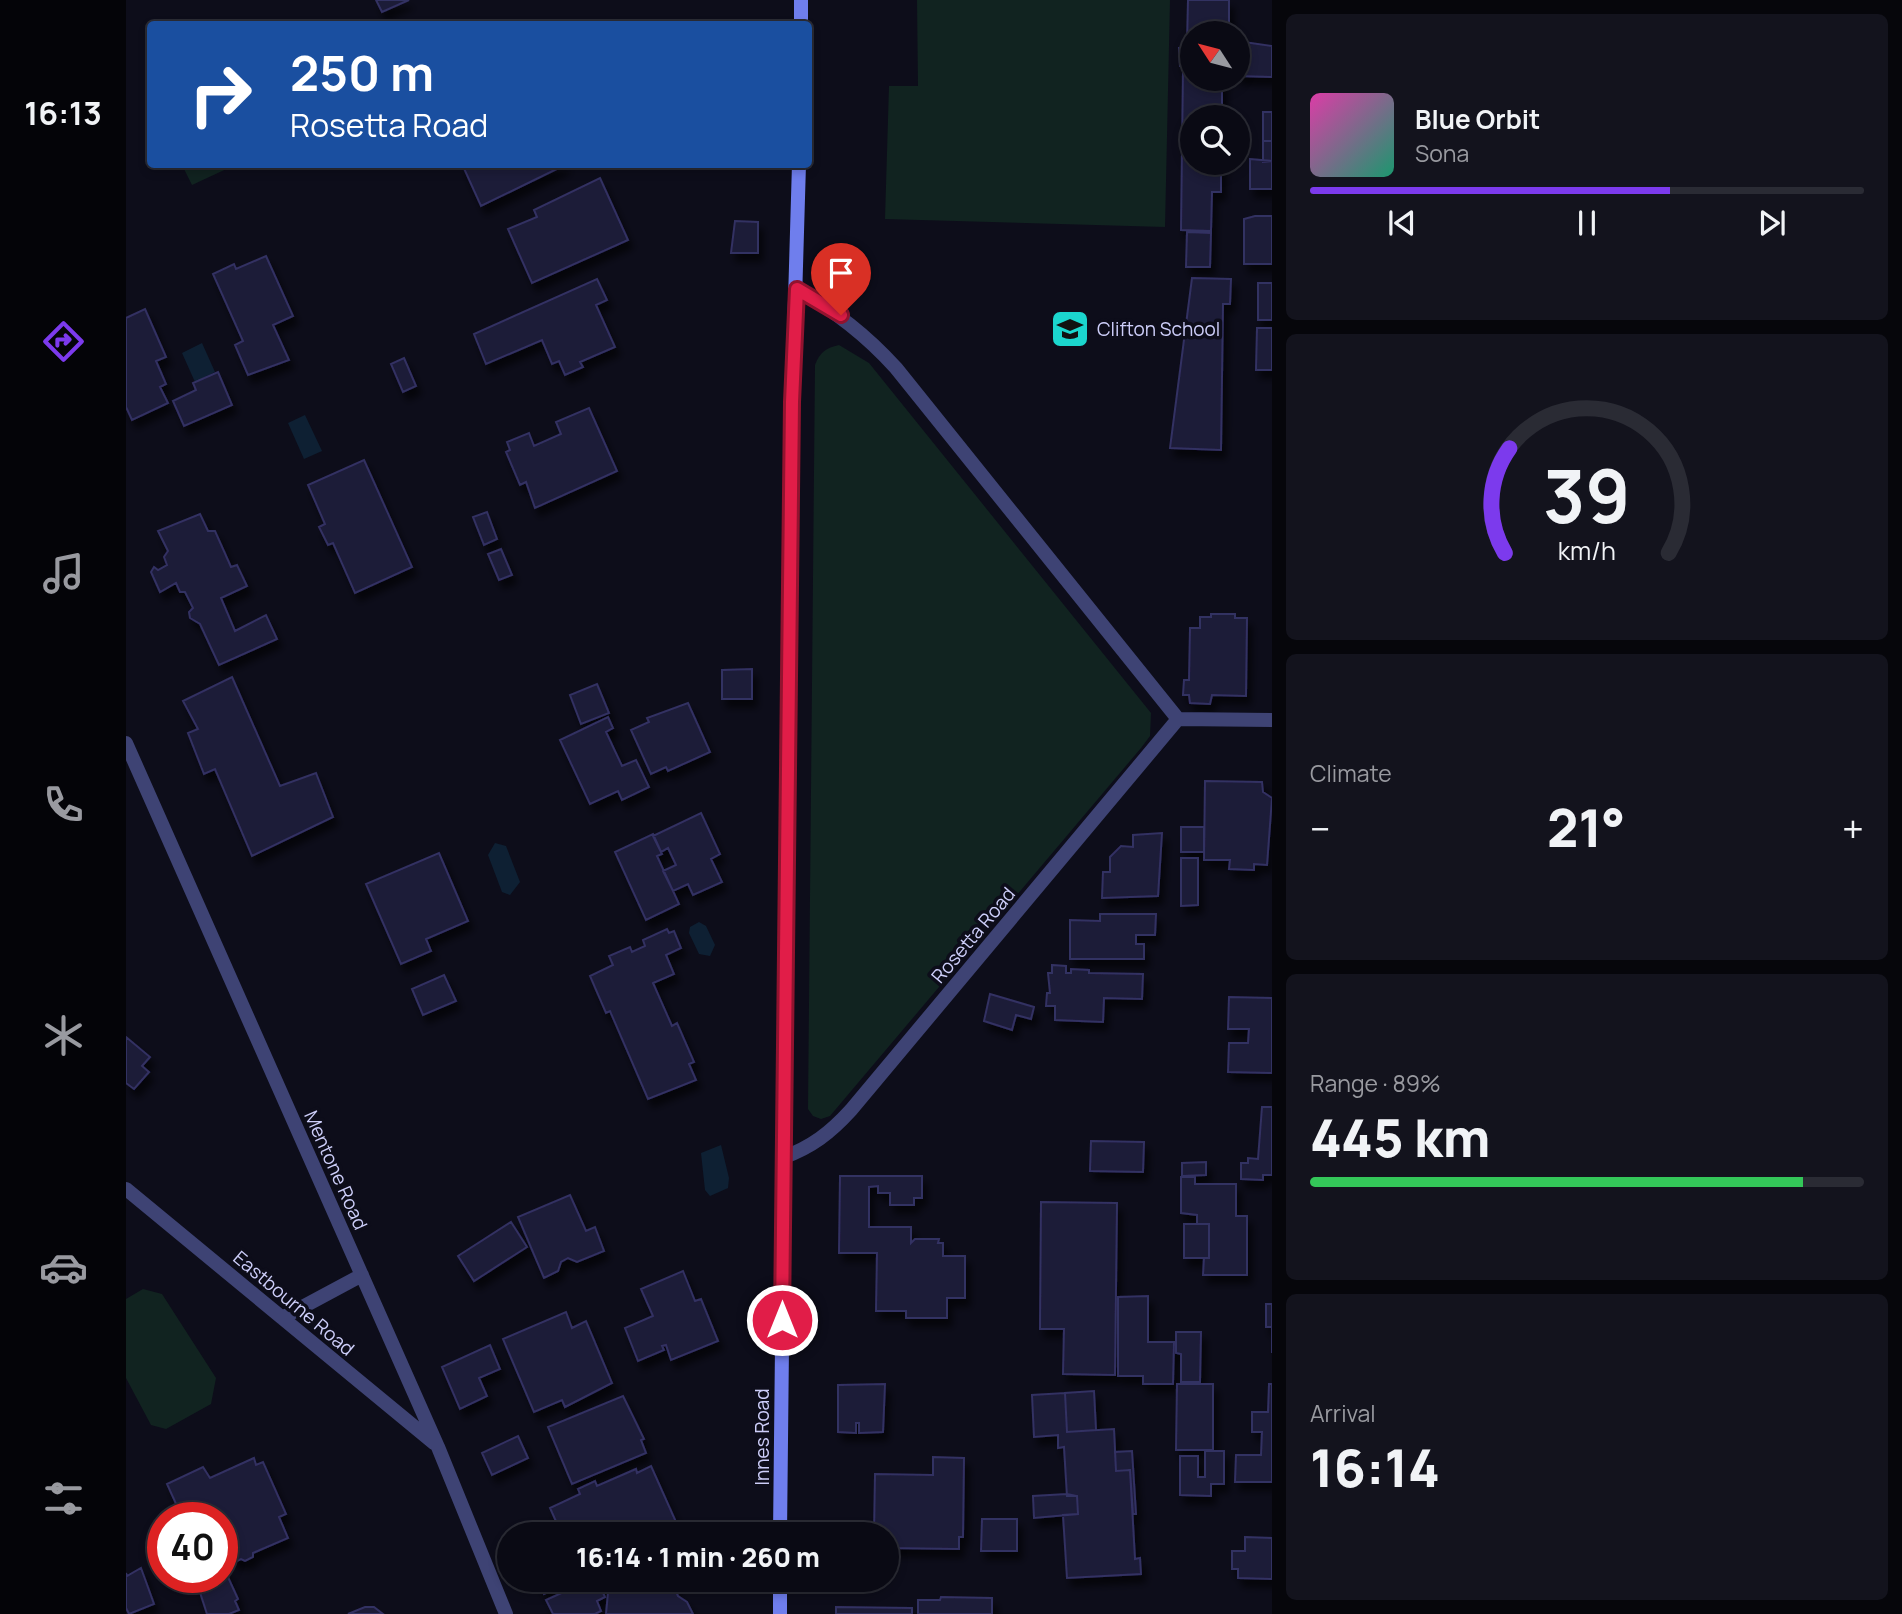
<!DOCTYPE html>
<meta charset="utf-8">
<style>
:root{--surface:#0a0a14;--page:#13131d;--text:#f1f3f6;--muted:#999aa0;--line:#2a2b34;--accent:#7c3aed}
body{margin:0;font-family:Manrope,sans-serif;background:var(--page);color:var(--text);height:100vh;display:flex;flex-direction:column;font-size:26px;white-space:nowrap}
*{box-sizing:border-box;margin:0}
p{font-size:23px;color:var(--muted)}
.icon{flex:none;width:38px;height:38px;fill:none;stroke:currentColor;stroke-width:2;stroke-linecap:round;stroke-linejoin:round}
.map{position:relative;flex:1;overflow:hidden}
.drawer{display:flex;flex-direction:column;gap:14px;padding:14px;background:#06060b;width:630px}
.drawer>*{flex:none}
.hud{position:absolute;left:21px;top:21px;width:665px;height:147px;border-radius:7px;box-shadow:0 4px 10px #0003,0 0 0 2px var(--line);background:#1a4fa0;color:#fff;overflow:hidden}
.needle{width:46px;rotate:306deg}
.tools{position:absolute;left:1054px;top:21px;display:grid;gap:14px}
.tools a{display:grid;place-items:center;width:70px;height:70px;border-radius:50%;background:var(--surface);box-shadow:0 4px 10px #0003,0 0 0 2px var(--line);font-size:35px}
.speed{position:absolute;left:21px;top:1502px;display:flex;gap:14px;font-size:35px;font-weight:700;text-align:center}
.speed>*{display:grid;place-content:center;width:91px;height:91px;border-radius:50%;background:var(--surface);box-shadow:0 4px 10px #0003,0 0 0 2px var(--line);line-height:1}
.speed .limit{border:10px solid #d22;background:#fff;color:#111}
.pin{position:absolute;display:grid;place-items:center;width:60px;height:60px;color:#fff;margin:-72px -30px;border-radius:50% 50% 50% 0;rotate:-45deg;box-shadow:0 0 7px #0007}
.pin .icon{rotate:45deg}
.me{position:absolute;width:77px;margin:-38px;rotate:0deg;stroke-linejoin:round;filter:drop-shadow(0 0 5px #0008)}
.turn{display:flex;align-items:center;gap:24px;height:147px;padding:0 28px;font-size:32px}
.turn .icon{width:91px;height:91px;stroke-width:2.5}
.turn b{display:block;font-size:49px;line-height:60px}
.big{font-size:52px;font-weight:800;line-height:1.1}
.drawer .widget{flex:1;display:flex;flex-direction:column;justify-content:center;gap:10px;min-width:0;padding:0 24px;border-radius:10px;background:var(--page)}
.drawer .dial{align-items:center;gap:0}
.dial svg{height:182px;overflow:visible;fill:none;stroke:var(--line);stroke-width:7;stroke-linecap:round;text-anchor:middle}
.dial text{fill:var(--text);stroke:none}
.song{display:flex;align-items:center;gap:21px}
.cover{width:84px;height:84px;border-radius:10px;background:linear-gradient(135deg,hsl(320 70% 55%),hsl(160 70% 35%))}
.played{height:7px;border-radius:4px;background:linear-gradient(90deg,var(--accent) 65%,var(--line) 65%)}
.keys{display:flex;justify-content:space-around;direction:ltr}
.heat{display:flex;justify-content:space-between;align-items:center;font-size:38px;direction:ltr}
.charge{height:10px;border-radius:5px;background:linear-gradient(90deg,#34c759 89%,var(--line) 0)}
.trip{position:absolute;left:371px;top:1522px;width:402px;height:70px;border-radius:35px;background:var(--surface);box-shadow:0 4px 10px #0003,0 0 0 2px var(--line);font-weight:800;line-height:70px;text-align:center}
main{display:flex;flex:1;min-height:0}
.tab-bar{display:flex;flex-direction:column;width:126px;justify-content:space-around;align-items:center;background:#040408;color:var(--muted)}
.tab-bar .icon{width:49px;height:49px}
.tab-bar .on{color:var(--accent)}
.tab-bar b{font-size:32px;color:var(--text)}
.map>svg:first-child{display:block}
.green{fill:#112320}
.water{fill:#0e2033}
.building{fill:#1d1b39;stroke:#333062;stroke-width:2;filter:url(#shadow)}
.lines{fill:none;stroke-linecap:round;stroke-linejoin:round}
.street{stroke:#3e4374;stroke-width:14}
.secondary{stroke:#6f7eed;stroke-width:14}
.route-casing{stroke:#92132f;stroke-width:18}
.route{stroke:#e11d48;stroke-width:12}
.labels{text-anchor:middle;dominant-baseline:central;stroke-width:7;stroke-linejoin:round;paint-order:stroke}
.poi-label{font-size:19px;fill:#cdcef9;stroke:#0d0d1a;text-anchor:start}
.street-label{font-size:19px;fill:#cdcef9;stroke:#0d0d1a}
</style>
<main>
<nav class="tab-bar">
<b>16:13</b>
<svg class="icon on" aria-label="directions" viewBox="0 0 24 24"><path d="M12 3l9 9-9 9-9-9zM9 14v-3h6M13 9l2 2-2 2"/></svg>
<svg class="icon" aria-label="music" viewBox="0 0 24 24"><path d="M9 18V5l10-2v13"/><circle cx="6" cy="18" r="3"/><circle cx="16" cy="16" r="3"/></svg>
<svg class="icon" aria-label="phone" viewBox="0 0 24 24"><path d="M5 4h4l2 5-3 2q2 4 5 5l2-3 5 2v4C11 20 4 13 5 4z"/></svg>
<svg class="icon" aria-label="climate" viewBox="0 0 24 24"><path d="M12 3v18M4 7l16 10M4 17L20 7"/></svg>
<svg class="icon" aria-label="car" viewBox="0 0 24 24"><path d="M5 17H2v-5l4-1 3-4h7l3 4 3 1v5h-3M9 17h6M6 11h13"/><circle cx="7" cy="17" r="2"/><circle cx="17" cy="17" r="2"/></svg>
<svg class="icon" aria-label="filters" viewBox="0 0 24 24"><path d="M4 7h16M4 17h16"/><circle cx="9" cy="7" r="2"/><circle cx="15" cy="17" r="2"/></svg>
</nav>
<div class="map">
<svg width="1146" height="1614" viewBox="0 0 1146 1614">
<defs>
<filter id="shadow"><feDropShadow dx="4.5" dy="8" stdDeviation="3.5" flood-color="#0009"/></filter>
</defs>
<rect width="100%" height="100%" fill="#0d0d1a"/>
<path class="green" d="M791,0h253l-5,227 -280,-8 4,-133h29z
M56,165h53l-43,20z
M713,345l30,18 282,350 -1,23 -9,12 -311,368 -9,3 -8,-3 -5,-7 7,-744c5,-13 11,-17 24,-20z
M17,1289l19,5 54,84 -5,26 -45,25 -15,-4 -25,-47v-79z"/>
<path class="water" d="M76,343l13,29 -20,10 -13,-29z
M179,415l17,36 -18,8 -16,-36z
M369,843l11,3 14,36 -10,13 -8,-3 -14,-37z
M573,922l7,4 9,19 -5,11 -11,-2 -10,-21 1,-6z
M595,1145l8,33 -1,10 -18,8 -5,-6 -4,-37z"/>
<path class="building" d="M250,0h33l-27,12z
M1062,0h41v33h-37v11h-5z
M1111,41l35,5v31l-35,-1z
M1053,48l13,1v17h-12z
M1057,70h9v9h30v38h-30v46h29v29h-9l-1,39 -30,-1z
M1137,112h9v29h-9z
M1137,141h9v20l-9,1z
M1124,159l22,2v28h-22z
M336,164h105l-86,42z
M474,178l28,62 -96,43 -24,-54 29,-12 -3,-7z
M1129,216h17v48h-28v-45z
M609,221l23,1v31h-27z
M1061,232l24,1 -1,34h-24z
M140,256l27,60 -20,9 16,35 -41,15 -13,-30 8,-4 -30,-67 21,-10 2,5z
M1066,278l39,1 -1,25h-7l-2,146 -51,-2z
M471,279l10,21 -11,5 19,42 -35,15 3,5 -18,8 -6,-14 -7,3 -10,-24 -56,24 -12,-30z
M1132,283h14v37h-14z
M19,309l21,48 -10,4 10,23 -6,3 8,16 -36,17 -6,-13v-89z
M1131,328h15v42h-16z
M278,358l12,28 -13,6 -12,-28z
M92,372l14,33 -48,21 -11,-25 23,-11 -3,-7z
M463,408l28,63 -82,37 -9,-26 -6,3 -14,-33 4,-2 -3,-8 22,-9 5,13 27,-12 -5,-12z
M238,460l48,107 -57,26 -22,-50 -5,2 -9,-18 6,-3 -17,-39z
M361,512l10,27 -13,6 -11,-28z
M74,514l8,17h7l16,36 6,-2 10,21 -26,12 14,33 31,-16 11,24 -58,26 -19,-41 -10,-6 -1,-6 4,-4 -8,-16h-5l-4,-9 -16,9 -9,-20 3,-5 4,3 9,-5 -3,-8 4,-6 -10,-20z
M375,549l11,26 -13,5 -11,-26z
M1085,614h24v4h12l-1,78 -34,-1 -2,9 -20,-1 -1,-8h-6l1,-15h5l1,-52h10v-11h11z
M626,669v30h-30v-29z
M106,677l48,109 36,-13 17,44 -81,39 -37,-87 -11,5 -16,-41 10,-4 -15,-28z
M471,684l12,29 -28,11 -11,-29z
M562,703l22,49 -42,19 -2,-4 -15,7 -20,-44 18,-8 -2,-4z
M482,717l5,11 -7,4 16,34 14,-6 13,27 -27,13 -4,-9 -28,13 -30,-64z
M1079,781l57,1 1,10 9,6 -5,67 -13,-1v6l-25,-1 1,-9h-26z
M575,813l19,41 -9,5 11,23 -29,13 -5,-11 -15,7 -10,-20 13,-6 -8,-17 -7,4 -8,-16z
M1055,827h23v25h-23z
M1036,833l-4,63 -56,2 1,-26h7v-15l11,-11 12,1v-12z
M527,834l9,20 -5,2 22,48 -33,16 -31,-68z
M313,853l29,68 -42,18 5,12 -30,13 -35,-80z
M1055,858h17v47l-17,1z
M974,914h56l-1,21h-19v9h8v15h-74v-39l30,1z
M541,929l2,4 5,-2 7,17 -15,7 8,19 -21,9 19,43 5,-3 17,39 -5,2 7,16 -48,19 -38,-88 -4,2 -16,-37 23,-11 -4,-9 21,-9 2,5 13,-6 -2,-6z
M926,965l14,1v7h5v-4l18,1v3l54,1 -1,25 -38,-1 -1,24 -48,-2v-14h-9l1,-13h3l-2,-20h4z
M318,975l12,26 -33,14 -11,-26z
M864,994l44,13 -3,12 -15,-4 -4,15 -28,-9z
M1103,997l43,1v75l-44,-1 1,-29h19l1,-14h-21z
M0,1037l24,20 -8,9 7,6 -15,17 -8,-6z
M1136,1107h10v68h-9v5l-22,-1v-16h7v-5l10,1z
M965,1141l53,1 -1,30 -53,-1z
M1080,1162v13l-24,1v-13z
M714,1176h82v22h-8v7h-24v-12h-12v-7l-9,1v40h42v16l4,-4h24l-1,4h5v13h22v42h-18v20h-41v-7h-30l1,-58h-38z
M1055,1177h14v7h41v32h11v59h-44l1,-17h5v-34h-12v-9l-16,-2z
M444,1195l16,36 9,-4 9,24 -27,11 -9,-4 -7,4 -3,9 -14,7 -26,-61z
M915,1202l76,1 -2,172 -52,-1 1,-45h-24z
M385,1222l16,25 -53,34 -16,-25z
M1058,1224h25v34h-25z
M557,1271l12,30 6,-2 17,42 -47,19 -5,-15 -4,1 2,4 -26,11 -13,-33 28,-12 -12,-27z
M1022,1296v46h26l-1,42h-30v-8h-25v-79z
M1140,1304h6v49v-26h-6z
M440,1312l6,16 14,-7 26,62 -47,24 -3,-7 -28,12 -31,-73z
M1050,1332h25l-1,50h-19v-28l-5,-1z
M364,1345l10,24 -21,9 8,18 -27,13 -18,-42z
M759,1384l-2,48 -24,1v-10h-3v10l-18,-1v-47z
M1051,1384h36v66h-37z
M1143,1384h3v98h-37l1,-27h25l1,-23h-10v-20h16z
M968,1391l2,39 -29,2 -2,-39z
M939,1393l2,39 47,-3 2,42 14,-1 5,89 5,-1 1,16 -74,4 -4,-63 15,-1 -1,-18h-10l-3,-49 -6,1v-13l-24,2 -2,-42z
M497,1396l21,43 -3,1 5,13 -74,31 -24,-57z
M392,1436l10,22 -36,17 -10,-22z
M1006,1451l4,63h-3l-3,-44 -14,1 -1,-19z
M1079,1451h19v33h-13v12l-31,-1v-39h18v21h7z
M807,1457l31,1 -1,79h-4v12l-72,-1v-13h-13l1,-61 58,1z
M128,1458l2,7 7,-3 23,52 -7,3 9,21 -35,15v4l-8,4 -4,-2 -6,3 -5,-11 -8,4v-38h-40l-15,-33 36,-17 7,11z
M525,1466l29,65 -9,4h-105l-4,-8 -3,1 -9,-20 30,-14 -2,-5 17,-8 2,5 39,-17 1,4z
M941,1494l10,2 1,18 -44,4 -1,-22z
M856,1519h35v32h-36z
M1119,1537l27,1v41l-34,-1v-9h-6v-18h13z
M96,1564l16,35 -3,2 4,9 -10,4h-22l-12,-37h27z
M15,1568l13,36 -25,10 -3,-6v-35l1,3z
M411,1580h39l-32,14z
M536,1580h9l7,16 9,6 6,12h-87l2,-21h4l2,-12 39,3z
M462,1581l2,4 8,-3 7,15 -8,4 4,10 -6,3h-42l-7,-14z
M815,1597l51,1v16h-74v-14h22z
M239,1607h9l9,7h-35z
M710,1607l76,1v6h-76z"/>
<g class="lines">
<path class="street" d="M671,289c39,23 69,46 99,79l282,351
M1052,719l94,1
M0,743l312,704 68,167
M656,1158c30,-11 48,-25 69,-48l327,-391
M0,1189l308,254
M156,1318l80,-43"/>
<path class="secondary" d="M675,24v-24
M654,1535l12,-1133 7,-238
M654,1614v-34"/>
</g>
<g class="lines">
<defs>
<path id="route" d="M656,1320l10,-918 5,-113 44,26"/>
</defs>
<use href="#route" class="route-casing"/>
<use href="#route" class="route"/>
</g>
<defs>
<symbol id="school-square" viewBox="-11 -11 22 22"><rect x="-9" y="-9" width="18" height="18" rx="4" fill="#1bd6ce" stroke="#0d0d1a"/><path d="M0-5L7-2L0 1L-7-2ZM-4 1L0 2.5L4 1V4Q0 6-4 4Z" fill="#111"/></symbol>
</defs>
<g fill-rule="evenodd">
<use href="#school-square" x="922" y="307" width="44" height="44"/>
</g>
<g class="labels">
<g class="poi-label">
<text x="971" y="329">Clifton School</text>
</g>
<g class="street-label">
<text transform="translate(847 935) rotate(-50)">Rosetta Road</text>
<text transform="translate(210 1170) rotate(66)">Mentone Road</text>
<text transform="translate(168 1303) rotate(40)">Eastbourne Road</text>
<text transform="translate(636 1437) rotate(-90)">Innes Road</text>
</g>
</g>
</svg>
<div class="tools">
<a><svg class="needle" viewBox="-14 -14 28 28"><path d="M0-13l5 13h-10z" fill="#e53935"/><path d="M0 13l5-13h-10z" fill="#999aa0"/></svg></a>
<a><svg class="icon" aria-label="search" viewBox="0 0 24 24"><circle cx="10" cy="10" r="6"/><path d="M15 15l6 6"/></svg></a>
</div>
<div class="speed"><div class="limit">40</div></div>
<div class="pin" style="left:715px;top:315px;background:#d93025"><svg class="icon" aria-label="arrive" viewBox="0 0 24 24"><path d="M6 21V4h12l-3 4 3 4H6"/></svg></div>
<svg class="me" style="left:656px;top:1320px" viewBox="-20 -20 40 40"><circle r="17" fill="#e11d48" stroke="#fff" stroke-width="3"/><path d="M0-11L8 9 0 5-8 9z" fill="#fff"/></svg>
<div class="trip">16:14 · 1 min · 260 m</div>
<div class="hud">
<div class="turn"><svg class="icon" aria-label="right" viewBox="0 0 24 24"><path d="M7 20v-9h11M14 6l5 5-5 5"/></svg><div><b>250 m</b>Rosetta Road</div></div>
</div>
</div>
<section class="drawer">
<div class="widget">
<div class="song"><i class="cover"></i><div><b>Blue Orbit</b><p>Sona</p></div></div>
<div class="played"></div>
<div class="keys"><svg class="icon" aria-label="previous" viewBox="0 0 24 24"><path d="M18 5L8 12l10 7zM5 5v14"/></svg><svg class="icon" aria-label="pause" viewBox="0 0 24 24"><path d="M8 5v14M16 5v14"/></svg><svg class="icon" aria-label="next" viewBox="0 0 24 24"><path d="M6 5l10 7-10 7zM19 5v14"/></svg></div>
</div>
<div class="widget dial"><svg viewBox="0 0 100 80">
<path d="M14 69A42 42 0 1 1 86 69"/>
<path d="M14 69A42 42 0 0 1 16 23" stroke="#7c3aed"/>
<text x="50" y="56" font-size="32" font-weight="700">39</text>
<text x="50" y="72" font-size="11">km/h</text>
</svg></div>
<div class="widget"><p>Climate</p>
<div class="heat"><a>−</a><b class="big">21°</b><a>+</a></div>
</div>
<div class="widget"><p>Range · 89%</p><b class="big">445 km</b><div class="charge"></div></div>
<div class="widget"><p>Arrival</p><b class="big">16:14</b></div>
</section>
</main>
